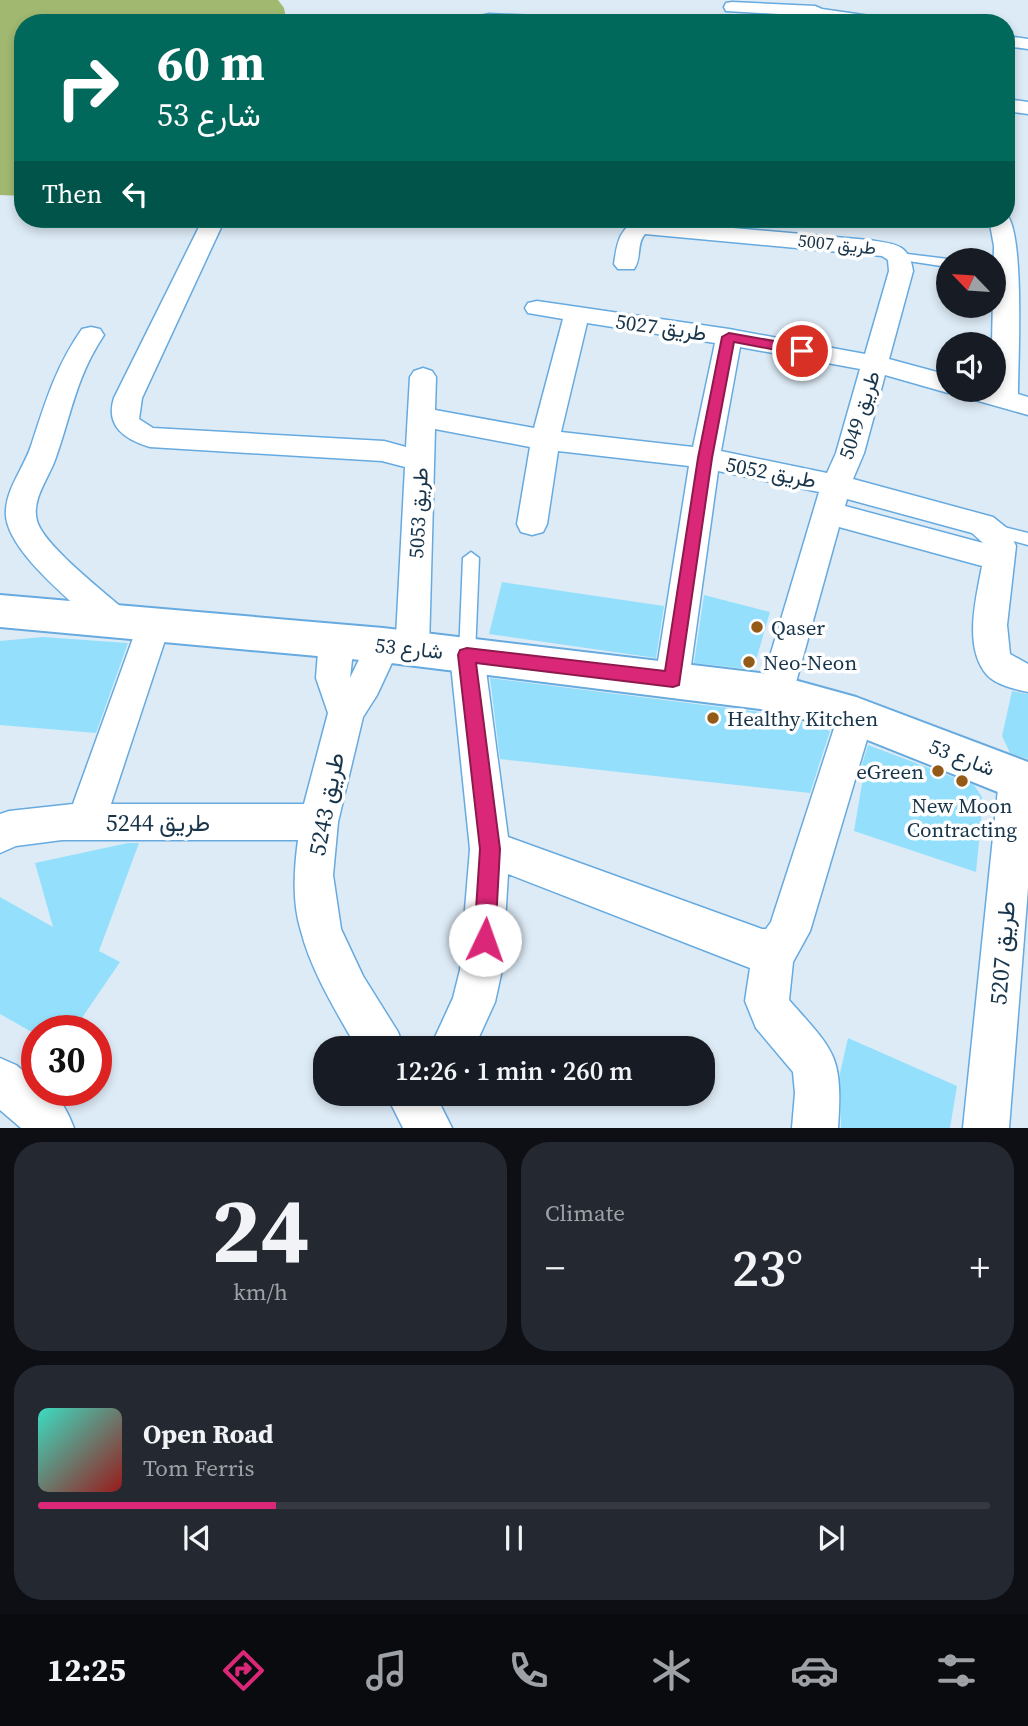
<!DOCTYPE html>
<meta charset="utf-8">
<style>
:root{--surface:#171b24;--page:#242831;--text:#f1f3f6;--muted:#9ea1a6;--line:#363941;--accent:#db2777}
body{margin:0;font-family:"Source Serif 4",Vazirmatn,serif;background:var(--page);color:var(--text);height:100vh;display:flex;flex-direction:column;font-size:26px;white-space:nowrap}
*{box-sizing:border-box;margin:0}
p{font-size:23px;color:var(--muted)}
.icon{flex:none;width:38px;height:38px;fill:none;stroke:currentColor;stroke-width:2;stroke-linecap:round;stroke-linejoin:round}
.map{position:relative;height:1128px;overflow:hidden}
.details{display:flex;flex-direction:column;gap:14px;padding:14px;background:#0d0f14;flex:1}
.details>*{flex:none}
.guide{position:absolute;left:14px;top:14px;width:1001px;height:214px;border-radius:28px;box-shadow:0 4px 10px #0003;background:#00695c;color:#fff;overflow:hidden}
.needle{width:46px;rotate:295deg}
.fabs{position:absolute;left:936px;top:248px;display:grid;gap:14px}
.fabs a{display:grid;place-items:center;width:70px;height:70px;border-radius:50%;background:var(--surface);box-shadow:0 4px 10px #0003;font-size:35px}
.speed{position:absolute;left:21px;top:1015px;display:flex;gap:14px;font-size:35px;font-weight:700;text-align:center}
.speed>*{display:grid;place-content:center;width:91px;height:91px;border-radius:50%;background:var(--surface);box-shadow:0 4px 10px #0003;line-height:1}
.speed .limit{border:10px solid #d22;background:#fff;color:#111}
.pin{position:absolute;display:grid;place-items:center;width:60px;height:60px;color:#fff;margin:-30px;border:4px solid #fff;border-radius:50%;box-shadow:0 2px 7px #0007}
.me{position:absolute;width:77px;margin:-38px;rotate:3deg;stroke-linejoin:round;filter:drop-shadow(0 0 5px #0008)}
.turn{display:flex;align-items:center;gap:24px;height:147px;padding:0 28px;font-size:32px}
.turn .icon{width:91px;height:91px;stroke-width:2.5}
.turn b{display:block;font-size:49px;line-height:60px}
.then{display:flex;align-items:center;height:66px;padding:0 28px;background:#0003;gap:14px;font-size:26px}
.big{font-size:52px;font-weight:600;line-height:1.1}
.details .tile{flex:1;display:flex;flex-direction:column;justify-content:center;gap:10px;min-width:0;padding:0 24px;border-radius:28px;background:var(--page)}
.details .dial{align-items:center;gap:0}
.dial b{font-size:91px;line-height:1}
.song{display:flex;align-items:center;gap:21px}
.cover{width:84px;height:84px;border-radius:10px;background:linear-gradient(135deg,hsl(170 70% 55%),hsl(0 70% 35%))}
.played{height:7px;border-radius:4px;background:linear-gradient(90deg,var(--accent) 25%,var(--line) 25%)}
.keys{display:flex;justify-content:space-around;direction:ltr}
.heat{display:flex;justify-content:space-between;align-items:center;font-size:38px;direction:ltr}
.details .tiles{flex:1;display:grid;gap:14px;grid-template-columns:1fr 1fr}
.tile:last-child{grid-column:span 2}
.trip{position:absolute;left:313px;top:1036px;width:402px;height:70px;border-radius:28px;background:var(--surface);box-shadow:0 4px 10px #0003;font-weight:600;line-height:70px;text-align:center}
.tab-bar{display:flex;height:112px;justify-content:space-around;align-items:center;background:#090b0e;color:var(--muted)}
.tab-bar .icon{width:49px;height:49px}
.tab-bar .current{color:var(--accent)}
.tab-bar b{font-size:32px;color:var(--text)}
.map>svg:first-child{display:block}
.water{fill:#a1b870}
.building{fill:#94e0fc}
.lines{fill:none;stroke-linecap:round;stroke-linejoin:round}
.service-casing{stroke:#66aae0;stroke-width:3}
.minor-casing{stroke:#66aae0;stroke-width:3}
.tertiary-casing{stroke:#66aae0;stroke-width:4}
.service{fill:#fff;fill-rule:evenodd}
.minor{fill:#fff;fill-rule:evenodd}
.tertiary{fill:#fff;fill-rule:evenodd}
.route{fill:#db2777;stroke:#8e194d;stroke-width:2}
.poi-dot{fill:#945a18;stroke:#fff;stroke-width:2.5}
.labels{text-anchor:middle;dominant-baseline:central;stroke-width:7;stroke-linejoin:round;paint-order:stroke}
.far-street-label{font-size:18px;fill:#18354b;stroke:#fff}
.street-label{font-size:21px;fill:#18354b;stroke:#fff}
.poi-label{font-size:21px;fill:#18354b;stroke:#fff;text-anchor:start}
.near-street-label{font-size:24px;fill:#18354b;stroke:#fff}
</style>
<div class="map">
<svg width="1028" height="1128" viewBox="0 0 1028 1128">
<rect width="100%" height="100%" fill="#ddebf6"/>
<path class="water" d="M0,0h278l6,8 3,15h-264v173l-23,-1z"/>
<path class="building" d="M502,582l162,24 -8,52 -167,-24z
M704,595l66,17 -16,55 -6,2 -54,-6z
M43,637l85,6 -32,90 -96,-8v-84z
M490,678l286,36 54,17 -20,62 -310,-34z
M1012,691l16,3v65l-18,-6 -8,-17z
M868,745l106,40 8,12v14l-6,61 -122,-41 10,-59 -4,-1z
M128,843h11l-40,108 21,11 -47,69h-43l-30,-17v-117l53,30 -18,-64z
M848,1038l109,48 -7,42h-109l-1,-55z"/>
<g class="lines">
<defs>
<path id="service" d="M899,253l49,6 4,2h-4v6l-53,-8 -2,-2z
M992,524l36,9v12l-41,-11 -3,-4z
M471,552l8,6 -4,97 -2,5 -6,2 -6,-2 -2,-5 4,-97z"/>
<path id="minor" d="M732,2l83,4 7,3 62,9 8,5h-47l-33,-7 -86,-5 -2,-4 2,-4z
M489,14l93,4 8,5h-125l2,-4z
M1006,36l22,3v10l-22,-3z
M1006,99l22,3v12l-22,-3z
M1006,214c19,17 12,148 12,180l10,3v18l-67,-19 -3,-6h36v-45h-2l2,-99 -5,-27h17z
M203,219l21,2 -82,177 -3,21 14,9 231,13 22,6 4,-70 4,-6 9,-3 9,3 4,6 -1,33 99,18 29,-109 -35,-6 -3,-5 3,-5 9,-2 192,28 136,25 24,-83 -1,-11 -6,-4 -237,-22c-9,10 -3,24 -11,35h-16l-4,-5c3,-20 5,-38 27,-44l228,20c25,4 40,3 44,31l-24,88 59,16v15h9l-9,3 -63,-18 -21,78 -11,26 140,38 15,12 8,17 -9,79 3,29 18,10v28c-13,-3 -32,-7 -41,-17 -24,-28 -11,-76 -5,-109l-143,-39 -46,166 -5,10 -12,5 -12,-5 -5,-10 60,-201 -101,-21 -29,209 -5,10 -12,5 -12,-5 -5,-10 34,-214 -131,-15 -11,73 -4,8 -11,3 -11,-3 -4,-8 13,-77 -95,-18 -6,219 -5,10 -12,4 -12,-4 -3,-6 -20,43 -14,22 -25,105 -5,53 8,54 22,47 35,56 6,16h-47c-20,-35 -46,-77 -56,-117 -9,-29 -7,-61 -3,-91h-236l-46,6 -16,7v-39l9,-3 64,-7 68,-188 12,-4 12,4 5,9 -59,179h193l24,-91 -12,-35 2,-26 7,-20 12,-4 12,4 5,10 -4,36 21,-43 12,-4 13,6 9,-170 -23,-6 -232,-14c-25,-7 -45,-21 -36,-49zM587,323l128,20 -22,104 -132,-15zM740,347l120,22 -24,84 -9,20 -106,-22zM847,499l125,34 11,10 -138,-37z
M91,327l9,2 4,6c-29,44 -32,78 -49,125 -7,19 -24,40 -18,61 7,25 70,73 91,92l5,9 -5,9 -12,4 -12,-4c-26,-25 -102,-82 -98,-121 1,-22 18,-43 25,-64 14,-43 25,-80 51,-117z
M467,641l12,4 5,10 24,182 254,92h4l5,-7 67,-206 5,-11 13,-4 13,4 5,11 -64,215 -17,31 -4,38c46,52 54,55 49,128h-46l3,-35 -2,-21 -37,-44 -11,-27 5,-33 -242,-94 -6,96 -7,32 -21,46h-44l23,-50 7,-28 10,-121 -20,-194 5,-10z
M1018,762l10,4v122l-19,240h-46l36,-349 6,-12z
M0,1058l16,7 21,17v8c21,0 30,20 37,38h-53l-21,-18z
M386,1094h49l17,34h-49z"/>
<path id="tertiary" d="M0,595l383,33 393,47 80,22 172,65v42l-178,-71 -74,-22 -393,-49 -383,-35z"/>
</defs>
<use href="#service" class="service-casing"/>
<use href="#minor" class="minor-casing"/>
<use href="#tertiary" class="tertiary-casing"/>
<use href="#service" class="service"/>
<use href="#minor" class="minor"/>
<use href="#tertiary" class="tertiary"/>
</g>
<path class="route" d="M729,333l73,13 7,5 -7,4 -68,-13 -22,116 -33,227 -6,2 -197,-24 24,186 -5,91 -3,7 -7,3 -7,-3 -4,-7 6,-91 -22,-194 2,-5 7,-2 198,23 33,-213 24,-121z"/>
<g class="poi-dot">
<circle cx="757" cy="627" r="7"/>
<circle cx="749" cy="662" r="7"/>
<circle cx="713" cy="718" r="7"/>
<circle cx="938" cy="771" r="7"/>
<circle cx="962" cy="781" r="7"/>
</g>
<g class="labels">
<g class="far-street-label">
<text transform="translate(837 244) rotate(6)">طريق 5007</text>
</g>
<g class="street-label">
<text transform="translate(661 327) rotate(8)">طريق 5027</text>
<text transform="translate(859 415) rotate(-72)">طريق 5049</text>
<text transform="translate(771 472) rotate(11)">طريق 5052</text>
<text transform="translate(418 513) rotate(-87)">طريق 5053</text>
<text transform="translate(409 648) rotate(6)">شارع 53</text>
<text transform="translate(962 757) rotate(21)">شارع 53</text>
</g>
<g class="poi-label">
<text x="771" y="627">Qaser</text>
<text x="763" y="662">Neo-Neon</text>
<text x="727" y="718">Healthy Kitchen</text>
<text x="924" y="771" text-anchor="end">eGreen</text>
<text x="962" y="805" text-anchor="middle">New Moon<tspan x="962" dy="24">Contracting</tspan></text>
</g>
<g class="near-street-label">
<text transform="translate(326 804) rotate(-79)">طريق 5243</text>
<text x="158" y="822">طريق 5244</text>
<text transform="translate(1002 953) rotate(-85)">طريق 5207</text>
</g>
</g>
</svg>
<div class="fabs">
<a><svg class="needle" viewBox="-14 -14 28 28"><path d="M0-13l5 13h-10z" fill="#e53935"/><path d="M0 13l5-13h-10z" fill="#9ea1a6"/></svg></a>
<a><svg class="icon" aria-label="sound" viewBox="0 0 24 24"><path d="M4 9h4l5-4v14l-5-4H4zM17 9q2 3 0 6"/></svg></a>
</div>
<div class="speed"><div class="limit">30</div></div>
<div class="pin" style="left:802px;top:351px;background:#d93025"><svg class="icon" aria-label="arrive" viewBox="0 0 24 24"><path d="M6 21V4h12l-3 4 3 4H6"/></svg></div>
<svg class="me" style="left:485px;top:940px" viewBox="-20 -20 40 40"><circle r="19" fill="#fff"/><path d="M0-13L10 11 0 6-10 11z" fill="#db2777"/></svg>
<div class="trip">12:26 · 1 min · 260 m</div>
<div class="guide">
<div class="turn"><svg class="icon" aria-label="right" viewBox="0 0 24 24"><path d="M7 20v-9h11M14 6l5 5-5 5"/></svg><div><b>60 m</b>شارع 53</div></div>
<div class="then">Then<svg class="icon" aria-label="left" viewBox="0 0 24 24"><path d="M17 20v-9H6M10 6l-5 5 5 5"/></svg></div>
</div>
</div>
<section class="details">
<div class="tiles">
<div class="tile dial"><b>24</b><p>km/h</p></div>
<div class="tile"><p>Climate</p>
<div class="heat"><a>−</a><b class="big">23°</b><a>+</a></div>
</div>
<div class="tile">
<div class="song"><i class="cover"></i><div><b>Open Road</b><p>Tom Ferris</p></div></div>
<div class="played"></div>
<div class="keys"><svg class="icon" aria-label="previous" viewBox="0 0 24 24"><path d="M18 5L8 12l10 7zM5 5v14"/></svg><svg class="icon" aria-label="pause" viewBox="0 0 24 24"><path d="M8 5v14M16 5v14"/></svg><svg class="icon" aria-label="next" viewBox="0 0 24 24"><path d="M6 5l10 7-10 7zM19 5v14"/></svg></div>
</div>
</div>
</section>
<nav class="tab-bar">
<b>12:25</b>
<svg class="icon current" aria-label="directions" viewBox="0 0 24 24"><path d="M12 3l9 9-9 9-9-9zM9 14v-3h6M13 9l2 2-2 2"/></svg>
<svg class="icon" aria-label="music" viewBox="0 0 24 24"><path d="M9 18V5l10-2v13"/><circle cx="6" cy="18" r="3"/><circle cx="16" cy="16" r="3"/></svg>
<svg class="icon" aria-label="phone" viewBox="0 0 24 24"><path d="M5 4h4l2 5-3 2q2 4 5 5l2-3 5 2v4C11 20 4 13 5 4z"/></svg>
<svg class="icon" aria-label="climate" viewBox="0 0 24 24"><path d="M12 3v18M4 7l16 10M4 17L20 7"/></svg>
<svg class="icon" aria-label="car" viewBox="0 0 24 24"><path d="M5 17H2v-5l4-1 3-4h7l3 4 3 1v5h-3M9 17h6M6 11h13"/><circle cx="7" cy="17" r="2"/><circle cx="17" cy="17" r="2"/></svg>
<svg class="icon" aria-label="filters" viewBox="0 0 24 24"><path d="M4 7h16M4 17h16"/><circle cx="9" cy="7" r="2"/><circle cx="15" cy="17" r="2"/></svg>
</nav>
